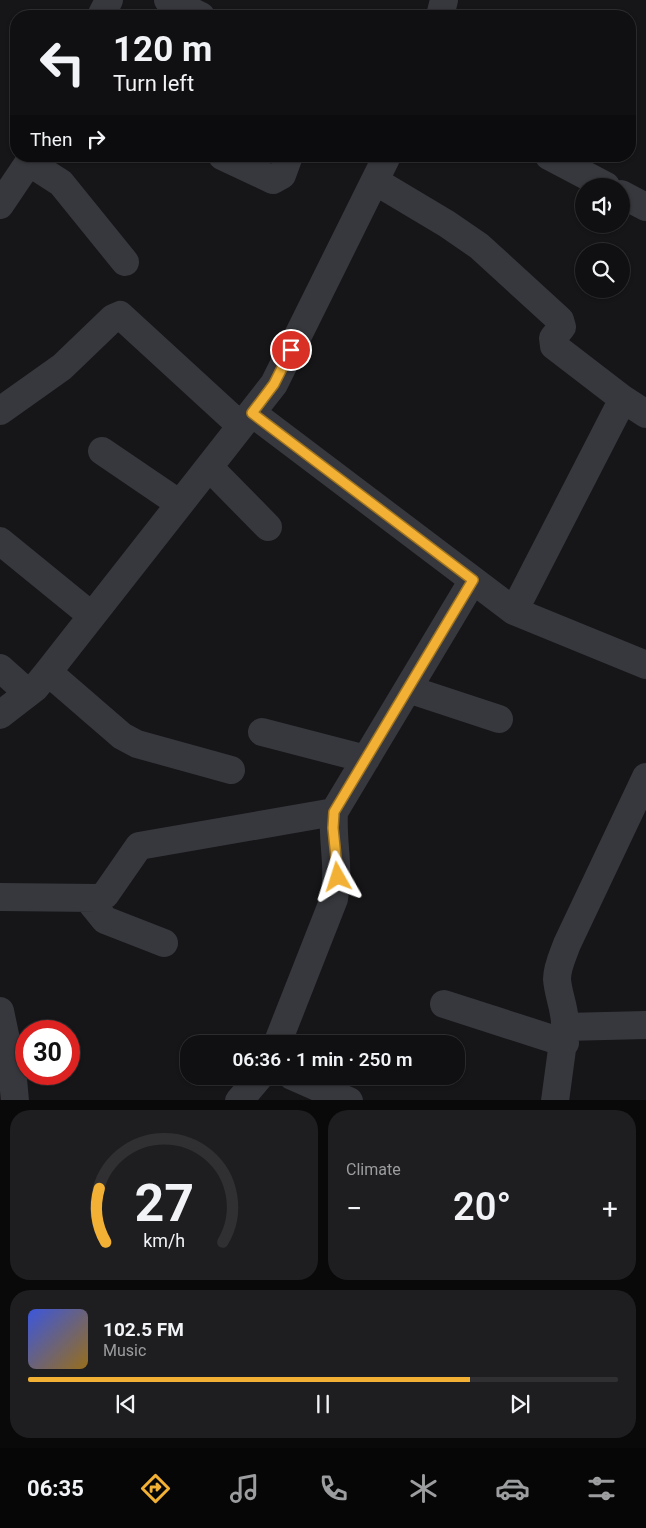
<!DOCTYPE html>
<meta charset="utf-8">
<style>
:root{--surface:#101012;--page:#1e1e20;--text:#f1f3f6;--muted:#9c9d9f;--line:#303032;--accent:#f2b134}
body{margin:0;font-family:Roboto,sans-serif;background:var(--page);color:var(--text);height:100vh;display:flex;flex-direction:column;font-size:19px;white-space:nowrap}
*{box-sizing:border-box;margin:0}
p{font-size:16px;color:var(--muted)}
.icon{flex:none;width:28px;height:28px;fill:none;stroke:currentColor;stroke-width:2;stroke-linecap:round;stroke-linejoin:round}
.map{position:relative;height:1100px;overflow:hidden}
.panel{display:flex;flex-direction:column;gap:10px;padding:10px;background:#09090a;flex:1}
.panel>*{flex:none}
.guide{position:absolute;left:10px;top:10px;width:626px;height:152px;border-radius:20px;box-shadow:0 1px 4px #0004,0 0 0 1px var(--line);background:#101012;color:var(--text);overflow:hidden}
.controls{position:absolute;left:575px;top:178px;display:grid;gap:10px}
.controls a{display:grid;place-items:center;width:55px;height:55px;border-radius:50%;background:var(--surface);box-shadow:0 1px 4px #0004,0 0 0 1px var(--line);font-size:25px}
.speed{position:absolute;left:15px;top:1020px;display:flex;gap:10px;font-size:25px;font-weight:700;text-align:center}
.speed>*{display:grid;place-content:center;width:65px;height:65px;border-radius:50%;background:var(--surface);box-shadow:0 1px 4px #0004,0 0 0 1px var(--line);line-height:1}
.speed .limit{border:8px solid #d22;background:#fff;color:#111}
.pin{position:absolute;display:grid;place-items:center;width:42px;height:42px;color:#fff;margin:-21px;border:2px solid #fff;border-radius:50%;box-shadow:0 1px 5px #0007}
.me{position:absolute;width:55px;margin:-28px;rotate:354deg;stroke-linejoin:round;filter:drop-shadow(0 0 4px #0008)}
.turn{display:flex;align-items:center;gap:18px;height:105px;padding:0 20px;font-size:22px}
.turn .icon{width:65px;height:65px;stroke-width:2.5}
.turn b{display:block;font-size:35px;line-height:42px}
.then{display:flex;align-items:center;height:48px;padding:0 20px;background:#0003;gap:10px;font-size:19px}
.big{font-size:38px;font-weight:600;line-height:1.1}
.panel .tile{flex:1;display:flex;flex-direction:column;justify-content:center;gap:8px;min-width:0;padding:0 18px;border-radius:20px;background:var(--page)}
.panel .dial{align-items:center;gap:0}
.dial svg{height:130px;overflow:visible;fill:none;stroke:var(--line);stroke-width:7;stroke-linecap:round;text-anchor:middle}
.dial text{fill:var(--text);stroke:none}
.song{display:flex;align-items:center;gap:15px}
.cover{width:60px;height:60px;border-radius:8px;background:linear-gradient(135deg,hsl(230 70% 55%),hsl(40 70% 35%))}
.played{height:5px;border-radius:2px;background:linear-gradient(90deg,var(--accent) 75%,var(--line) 75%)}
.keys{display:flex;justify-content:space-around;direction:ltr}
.heat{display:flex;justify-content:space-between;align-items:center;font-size:28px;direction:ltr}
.panel .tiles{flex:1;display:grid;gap:10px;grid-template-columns:1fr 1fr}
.tile:last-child{grid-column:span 2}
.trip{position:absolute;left:180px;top:1035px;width:285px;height:50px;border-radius:20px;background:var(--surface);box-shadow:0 1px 4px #0004,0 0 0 1px var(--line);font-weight:600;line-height:50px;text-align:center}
.menu{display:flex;height:80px;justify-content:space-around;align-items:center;background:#060607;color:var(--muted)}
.menu .icon{width:35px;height:35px}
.menu .on{color:var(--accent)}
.menu b{font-size:22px;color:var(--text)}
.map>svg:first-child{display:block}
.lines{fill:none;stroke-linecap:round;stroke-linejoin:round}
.minor{stroke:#37383d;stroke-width:28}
.route-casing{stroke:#9d7322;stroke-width:12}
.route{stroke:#f2b134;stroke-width:9}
</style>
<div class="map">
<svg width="646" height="1101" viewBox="0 0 646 1101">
<rect width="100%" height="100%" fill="#161618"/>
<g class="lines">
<path class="minor" d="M168,0l33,16
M101,16l8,-16
M440,16l4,-16
M222,156l51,24 9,-5 7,-19
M549,156l57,30
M30,163l31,20 64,79
M375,181l72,43 32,22 81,74 2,7 -9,11 1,8 69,53 23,15
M621,194l25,13
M0,205l33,-49
M0,411l62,-44 51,-49 7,-3 121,111
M252,413l262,198 132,54
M102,451l78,53
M209,467l59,60
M0,541l92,75
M514,611l109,-212
M0,668l28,25
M48,672l74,64 15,8 94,26
M408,689l91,30
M0,715l35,-27 13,-16 226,-288 113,-228
M262,732l104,27
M0,897l97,1 8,-3 34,-49 195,-34
M88,899l17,21 59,23
M444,1004l121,39
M0,1011l12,57 3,33
M565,1027l81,-2
M277,1044l57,-145c6,-32 -2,-56 0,-87l139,-232
M292,1076l57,25
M239,1101l21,-25
M555,1101l10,-74c1,-16 -7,-32 -8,-48 0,-12 6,-24 10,-35l79,-167"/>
</g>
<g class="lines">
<defs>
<path id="route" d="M291,350l-17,34 -22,29 221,167 -139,232 -1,16 5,49"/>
</defs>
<use href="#route" class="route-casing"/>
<use href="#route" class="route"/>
</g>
</svg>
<div class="controls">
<a><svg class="icon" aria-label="sound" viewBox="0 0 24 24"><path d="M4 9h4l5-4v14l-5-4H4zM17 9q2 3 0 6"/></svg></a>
<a><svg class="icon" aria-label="search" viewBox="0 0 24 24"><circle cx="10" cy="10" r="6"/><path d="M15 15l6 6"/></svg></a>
</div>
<div class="speed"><div class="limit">30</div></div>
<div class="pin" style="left:291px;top:350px;background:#d93025"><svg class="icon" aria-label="arrive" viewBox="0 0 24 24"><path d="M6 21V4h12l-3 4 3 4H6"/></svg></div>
<svg class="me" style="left:338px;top:877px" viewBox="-20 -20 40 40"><path d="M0-17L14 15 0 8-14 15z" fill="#f2b134" stroke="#fff" stroke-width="4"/></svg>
<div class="trip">06:36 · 1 min · 250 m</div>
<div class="guide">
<div class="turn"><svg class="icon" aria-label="left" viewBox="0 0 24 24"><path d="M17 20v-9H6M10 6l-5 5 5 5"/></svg><div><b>120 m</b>Turn left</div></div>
<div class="then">Then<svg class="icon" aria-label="right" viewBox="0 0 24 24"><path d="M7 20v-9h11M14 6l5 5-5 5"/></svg></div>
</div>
</div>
<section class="panel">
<div class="tiles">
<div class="tile dial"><svg viewBox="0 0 100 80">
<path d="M14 69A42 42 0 1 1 86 69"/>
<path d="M14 69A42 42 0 0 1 10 36" stroke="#f2b134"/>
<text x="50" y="56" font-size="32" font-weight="700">27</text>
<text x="50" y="72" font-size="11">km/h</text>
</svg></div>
<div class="tile"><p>Climate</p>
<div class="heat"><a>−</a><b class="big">20°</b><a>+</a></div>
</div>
<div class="tile">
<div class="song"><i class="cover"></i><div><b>102.5 FM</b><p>Music</p></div></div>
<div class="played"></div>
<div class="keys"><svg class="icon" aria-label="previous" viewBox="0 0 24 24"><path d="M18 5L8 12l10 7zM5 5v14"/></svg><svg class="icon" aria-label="pause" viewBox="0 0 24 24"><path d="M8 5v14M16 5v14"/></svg><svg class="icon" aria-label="next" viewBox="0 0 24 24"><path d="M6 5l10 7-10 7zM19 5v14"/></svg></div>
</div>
</div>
</section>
<nav class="menu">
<b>06:35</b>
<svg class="icon on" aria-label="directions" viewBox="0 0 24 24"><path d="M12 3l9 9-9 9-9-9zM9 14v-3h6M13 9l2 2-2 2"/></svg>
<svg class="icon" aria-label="music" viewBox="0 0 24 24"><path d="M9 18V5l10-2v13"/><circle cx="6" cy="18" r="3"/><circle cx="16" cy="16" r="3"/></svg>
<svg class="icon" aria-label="phone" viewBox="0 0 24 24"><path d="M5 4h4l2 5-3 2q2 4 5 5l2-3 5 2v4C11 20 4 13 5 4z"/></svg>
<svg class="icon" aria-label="climate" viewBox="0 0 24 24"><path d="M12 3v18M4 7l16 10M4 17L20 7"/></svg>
<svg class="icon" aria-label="car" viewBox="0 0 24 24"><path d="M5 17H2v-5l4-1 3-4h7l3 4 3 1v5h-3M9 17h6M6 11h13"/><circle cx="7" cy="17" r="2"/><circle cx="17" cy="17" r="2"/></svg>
<svg class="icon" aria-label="filters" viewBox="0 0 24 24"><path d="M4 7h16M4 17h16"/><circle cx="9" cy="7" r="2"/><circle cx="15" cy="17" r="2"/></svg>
</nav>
